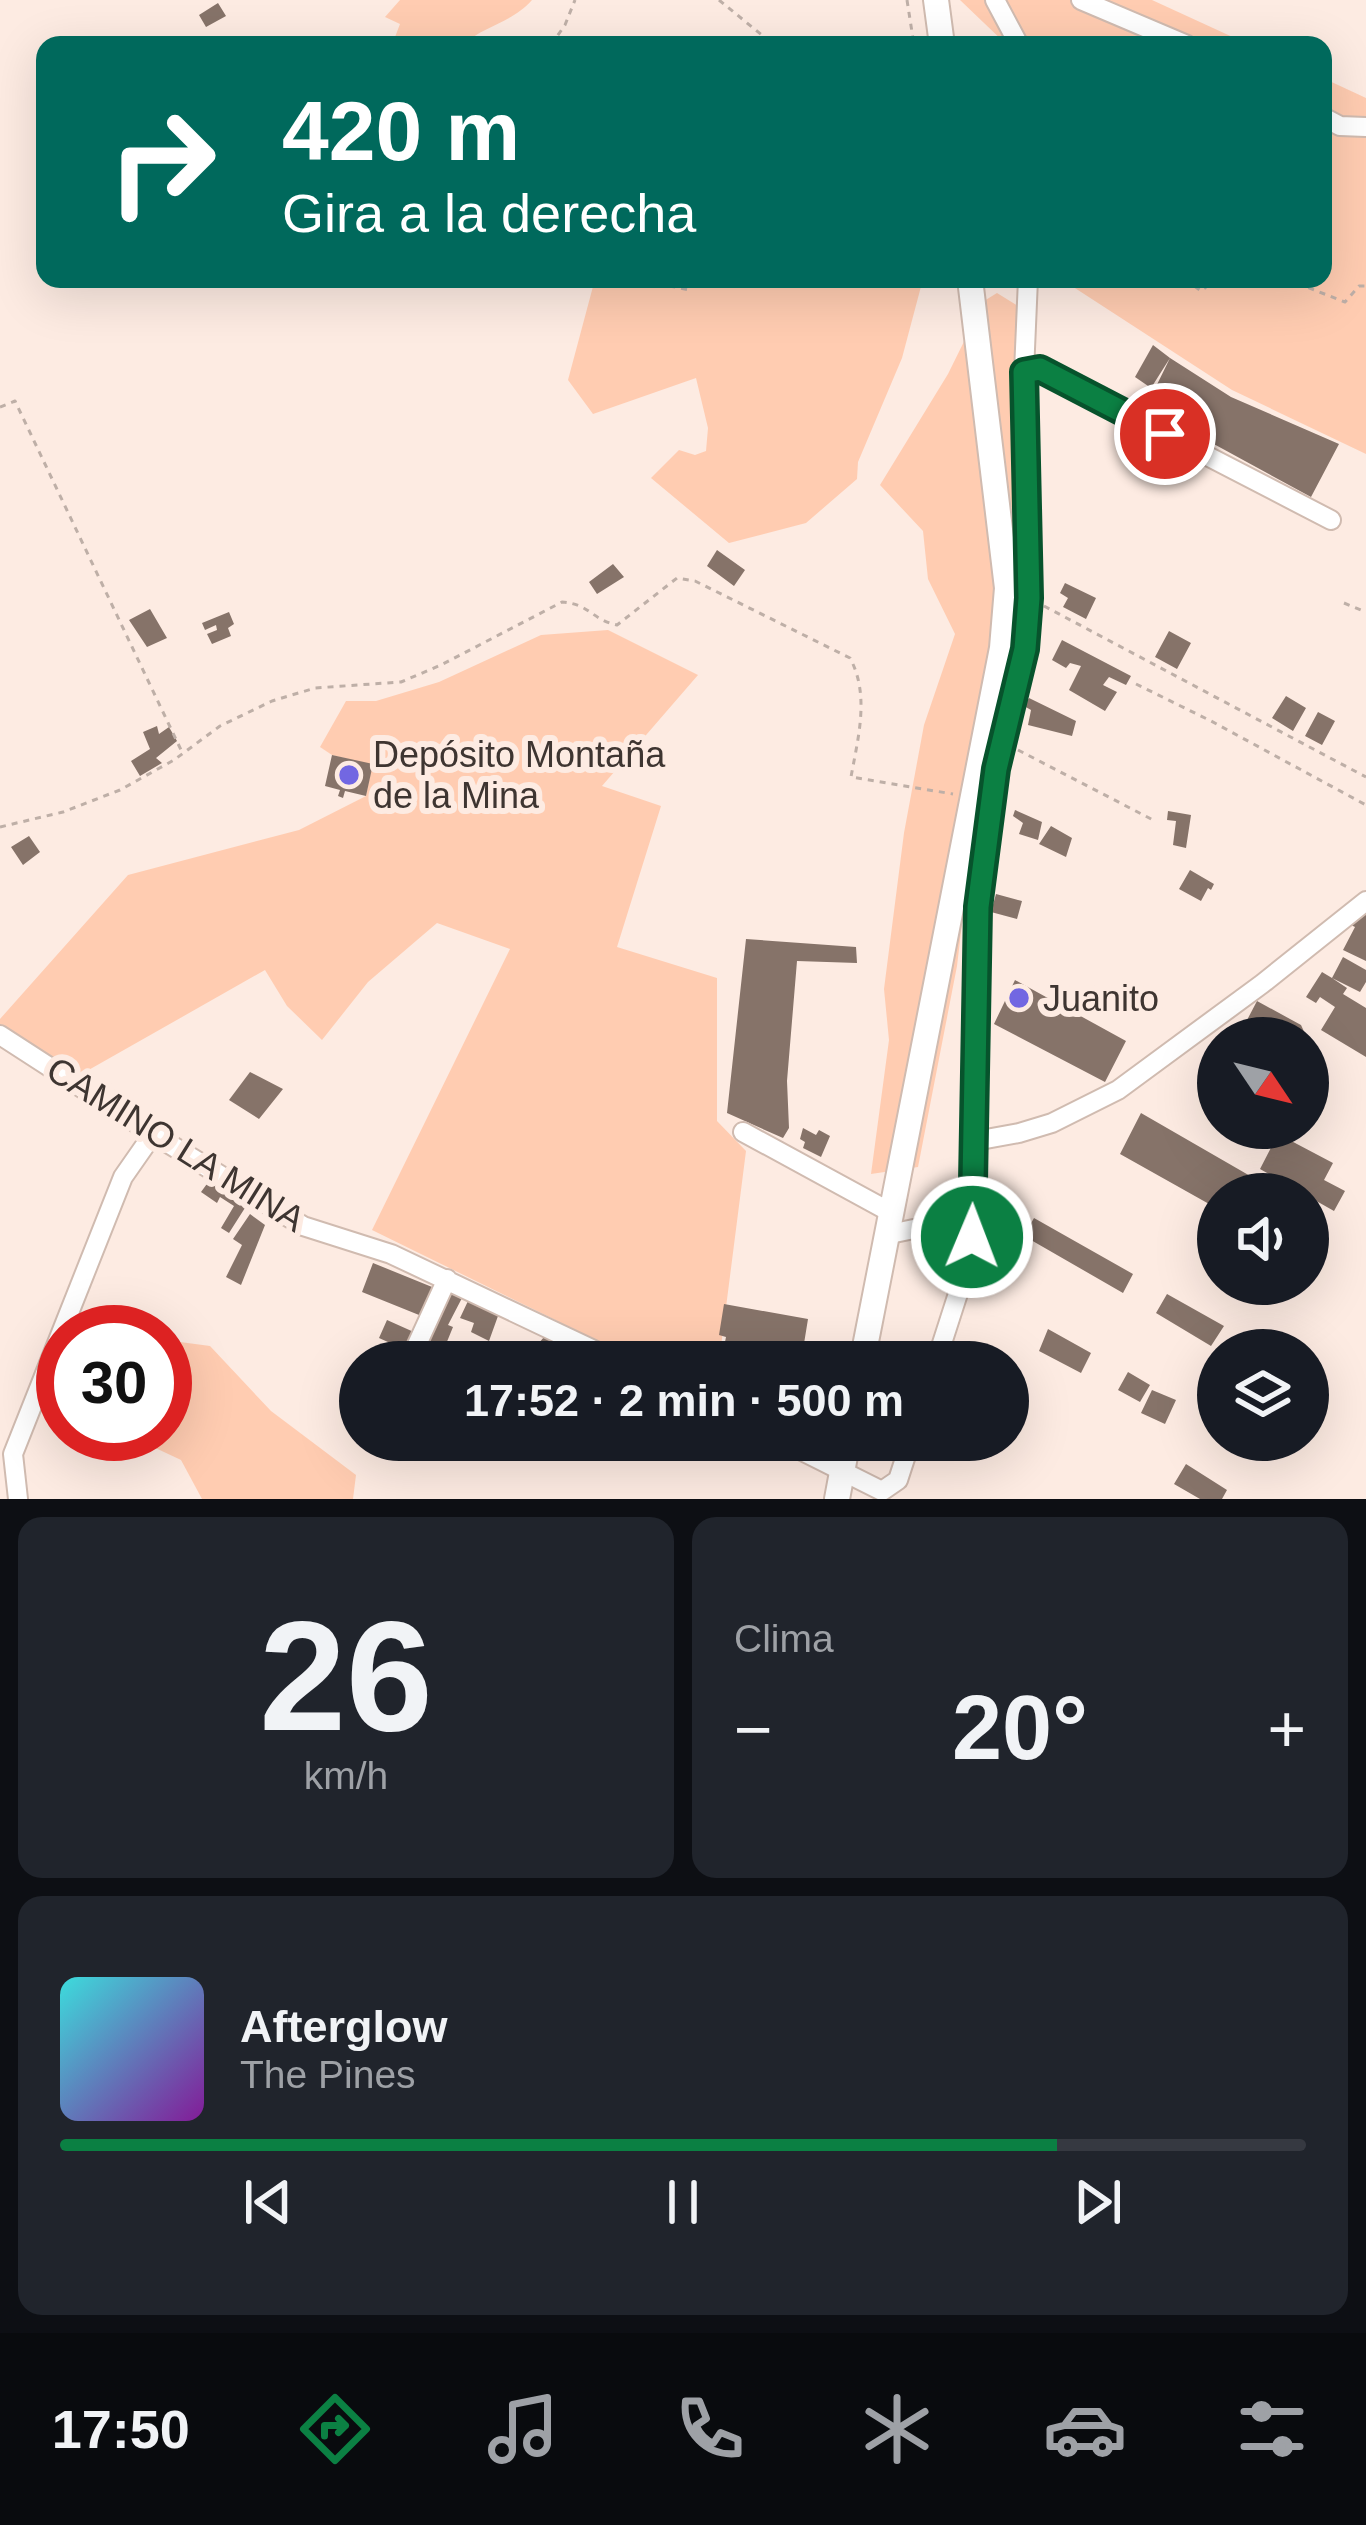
<!DOCTYPE html>
<html lang="es">
<meta charset="utf-8">
<style>
:root{--surface:#171b24;--page:#20242c;--text:#f1f3f6;--muted:#9ea1a6;--line:#363941;--accent:#0b8043}
body{margin:0;font-family:Helvetica,sans-serif;background:var(--page);color:var(--text);height:100vh;display:flex;flex-direction:column;font-size:45px;white-space:nowrap}
*{box-sizing:border-box;margin:0}
p{font-size:39px;color:var(--muted)}
.icon{flex:none;width:66px;height:66px;fill:none;stroke:currentColor;stroke-width:2;stroke-linecap:round;stroke-linejoin:round}
.map{position:relative;height:1499px;overflow:hidden}
.side{display:flex;flex-direction:column;gap:18px;padding:18px;background:#0d0f14;flex:1}
.side>*{flex:none}
.banner{position:absolute;left:36px;top:36px;width:1296px;height:252px;border-radius:24px;box-shadow:0 12px 48px #0002;background:#00695c;color:#fff;overflow:hidden}
.needle{width:78px;rotate:125deg}
.controls{position:absolute;left:1197px;top:1017px;display:grid;gap:24px}
.controls a{display:grid;place-items:center;width:132px;height:132px;border-radius:50%;background:var(--surface);box-shadow:0 12px 48px #0002;font-size:60px}
.speed{position:absolute;left:36px;top:1305px;display:flex;gap:24px;font-size:60px;font-weight:700;text-align:center}
.speed>*{display:grid;place-content:center;width:156px;height:156px;border-radius:50%;background:var(--surface);box-shadow:0 12px 48px #0002;line-height:1}
.speed .limit{border:18px solid #d22;background:#fff;color:#111}
.pin{position:absolute;display:grid;place-items:center;width:102px;height:102px;color:#fff;margin:-51px;border:6px solid #fff;border-radius:50%;box-shadow:0 3px 12px #0007}
.me{position:absolute;width:132px;margin:-66px;rotate:1deg;stroke-linejoin:round;filter:drop-shadow(0 0 9px #0008)}
.turn{display:flex;align-items:center;gap:42px;height:252px;padding:0 48px;font-size:54px}
.turn .icon{width:156px;height:156px;stroke-width:2.5}
.turn b{display:block;font-size:84px;line-height:102px}
.big{font-size:90px;font-weight:700;line-height:1.1}
.side .card{flex:1;display:flex;flex-direction:column;justify-content:center;gap:18px;min-width:0;padding:0 42px;border-radius:24px;background:var(--page)}
.side .dial{align-items:center;gap:0}
.dial b{font-size:156px;line-height:1}
.song{display:flex;align-items:center;gap:36px}
.cover{width:144px;height:144px;border-radius:18px;background:linear-gradient(135deg,hsl(180 70% 55%),hsl(290 70% 35%))}
.played{height:12px;border-radius:6px;background:linear-gradient(90deg,var(--accent) 80%,var(--line) 80%)}
.keys{display:flex;justify-content:space-around;direction:ltr}
.heat{display:flex;justify-content:space-between;align-items:center;font-size:66px;direction:ltr}
.side .tiles{flex:1;display:grid;gap:18px;grid-template-columns:1fr 1fr}
.card:last-child{grid-column:span 2}
.trip{position:absolute;left:339px;top:1341px;width:690px;height:120px;border-radius:60px;background:var(--surface);box-shadow:0 12px 48px #0002;font-weight:700;line-height:120px;text-align:center}
.tab-bar{display:flex;height:192px;justify-content:space-around;align-items:center;background:#090b0e;color:var(--muted)}
.tab-bar .icon{width:84px;height:84px}
.tab-bar .active{color:var(--accent)}
.tab-bar b{font-size:54px;color:var(--text)}
.map>svg:first-child{display:block}
.green{fill:#ffccb1}
.building{fill:#867369}
.lines{fill:none;stroke-linecap:round;stroke-linejoin:round}
.minor-casing{stroke:#d0bbb0;stroke-width:22}
.major-casing{stroke:#d0bbb0;stroke-width:28}
.path{stroke:#beafa7;stroke-width:3;stroke-dasharray:6 6;stroke-linecap:butt}
.minor{stroke:#fff;stroke-width:18}
.major{stroke:#fff;stroke-width:24}
.route-casing{stroke:#07532c;stroke-width:30}
.route{stroke:#0b8043;stroke-width:21}
.poi-dot{fill:#7267e2;stroke:#fdebe2;stroke-width:4.5}
.labels{text-anchor:middle;dominant-baseline:central;stroke-width:12;stroke-linejoin:round;paint-order:stroke}
.poi-label{font-size:36px;fill:#3e3531;stroke:#fdebe2;text-anchor:start}
.street-label{font-size:36px;fill:#3e3531;stroke:#fdebe2}
</style>
<div class="map">
<svg width="1366" height="1499" viewBox="0 0 1366 1499">
<rect width="100%" height="100%" fill="#fdebe2"/>
<path class="green" d="M400,0h132c-20,23 -48,25 -69,45h-71l8,-21 -15,-7z
M960,0h192l98,45h-243z
M1323,78l43,20v356l-134,-64 -171,-111h262z
M595,279h328l-21,79 -44,104 -1,17 -51,44 -77,20 -78,-65 28,-28 16,5 11,-4 2,-23 -12,-50 -103,36 -25,-34z
M997,293l29,18 -10,184 2,86 -47,267 -14,118 -39,201 -47,7 18,-134 -5,-51 20,-156 20,-108 31,-91 -27,-55 -5,-48 -43,-46 68,-111 36,-73z
M608,630l90,45 -96,111 59,20 -44,141 100,31v143l29,30 -27,211h-78l-269,-132 138,-281 -73,-26 -69,59 -46,58 -35,-34 -22,-36 -187,106 -78,-51v-6l128,-144 171,-45 67,-34 6,-31 -40,-10 -12,-8 26,-46h30l63,-19 102,-47z
M165,1340l45,6 61,65 85,64 -3,24h-151l-21,-39 -49,-23 1,-3h32z"/>
<path class="building" d="M218,3l8,13 -20,11 -7,-12z
M1153,345l17,13 -19,30 -16,-11z
M1170,358l61,39 108,47 -28,53 -165,-90z
M717,550l28,20 -11,16 -27,-20z
M613,564l11,13 -27,17 -8,-12z
M1065,583l31,15 -10,21 -23,-12 5,-9 -8,-5z
M150,609l17,29 -20,9 -18,-27z
M229,612l5,12 -6,4 3,8 -19,8 -5,-10 10,-4 -1,-5 -11,5 -3,-7z
M1169,631l22,12 -14,26 -22,-12z
M1062,640l69,36 -5,9 -17,-8 -6,8 14,7 -12,19 -36,-21 12,-24 -11,-3 -4,5 -14,-8z
M1286,696l20,12 -13,23 -21,-13z
M1029,698l47,23 -4,15 -44,-11 3,-15 -7,-4z
M1318,712l17,9 -13,24 -17,-9z
M157,726l2,8 10,-7 8,14 -21,17 6,5 -22,13 -9,-15 19,-12 -7,-17z
M332,755l41,9 -7,32 -21,-5 -2,7 -5,-2 2,-6 -15,-4z
M1015,810l27,12 -4,18 -19,-6 4,-11 -10,-7z
M1168,811l23,4 -5,33 -13,-3 3,-24 -9,-1z
M1051,826l21,12 -6,19 -27,-13z
M29,836l11,16 -17,13 -12,-18z
M1190,870l24,14 -3,6 -3,-2 -7,13 -22,-12z
M996,894l26,7 -5,18 -26,-7z
M1366,911v50l-23,-11 12,-23 -4,-2z
M746,939l110,8 1,16 -60,-2 -10,120 2,47 -6,10 -56,-25z
M1343,957l23,13v12l-6,10 -28,-14 15,10 -4,6 23,14v49l-45,-27 14,-23 -15,-10 -4,6 -10,-6 16,-25 10,6z
M1015,980l111,61 -21,41 -111,-58z
M1257,1001l44,24 6,13h-31l-30,-16z
M250,1072l33,17 -24,30 -30,-19z
M1141,1113l130,75 -3,6h-50v15l-98,-55z
M803,1128l13,7 3,-5 11,6 -9,21 -18,-9 2,-6 -5,-3z
M1278,1134l55,29 -9,17 21,11 -11,20 -74,-42z
M212,1177l38,23 -21,33 -8,-5 13,-22 -14,-9 -3,6 -16,-11z
M250,1214l15,11 -24,60 -15,-8 16,-32 -9,-6z
M1308,1215l19,10 -19,34z
M1034,1218l99,56 -10,19 -99,-57z
M373,1263l64,26 -13,28 -62,-25z
M452,1293l10,5 -14,27 5,2 -9,22 6,2 -3,11h-29z
M1167,1294l57,32 -13,20 -55,-33z
M468,1301l30,15 -9,25 -18,-9 3,-9 -14,-5z
M724,1304l84,15 -7,43h-80l5,-25 -7,-2z
M387,1320l29,13 -8,18 -29,-13z
M1048,1329l43,24 -10,20 -42,-22z
M544,1337l12,5 -3,5 14,8 -3,7h-41z
M1128,1372l22,13 -10,17 -22,-12z
M351,1380l9,4v25l-18,-5z
M1152,1390l24,10 -11,24 -24,-11z
M1186,1464l41,26 -5,9h-22l-26,-15z"/>
<g class="lines">
<defs>
<path id="minor" d="M995,0l24,45
M1081,0l106,45
M1323,117l17,9 26,1
M1024,372l15,-3 292,151
M0,1035l153,99 150,92 88,28 228,108
M743,1132l147,80
M975,1141l44,-8 33,-10 66,-33 144,-106 104,-83
M885,1235l43,-9 45,-45
M409,1362l38,-83
M936,1362l27,-84 9,-41 6,-330 18,-138 29,-120 4,-51 -5,-226 4,-93
M780,1440l102,51 16,-11 13,-40
M18,1499l-5,-45 110,-277 30,-43"/>
<path id="major" d="M936,0l6,45
M862,1362l140,-714 5,-60 -37,-309
M837,1499l11,-59"/>
</defs>
<use href="#minor" class="minor-casing"/>
<use href="#major" class="major-casing"/>
<path class="path" d="M719,0l55,45
M907,0l7,45
M551,45l14,-20 10,-25
M634,279l56,11
M1185,279l16,12 15,-12
M1286,279l59,23 14,-16h7
M0,407l15,-6 167,351
M1344,603l22,9
M1044,606l322,171
M1136,684l75,37 155,84
M1018,750l137,71
M0,827l63,-15 57,-22 54,-30 46,-34 52,-25 43,-13 86,-6 40,-17 121,-63c28,2 30,18 55,23l60,-47 18,3 155,77c20,37 8,80 1,119l102,17"/>
<use href="#minor" class="minor"/>
<use href="#major" class="major"/>
</g>
<g class="lines">
<defs>
<path id="route" d="M972,1237l6,-330 18,-138 29,-120 4,-51 -5,-226 16,-3 125,65"/>
</defs>
<use href="#route" class="route-casing"/>
<use href="#route" class="route"/>
</g>
<g class="poi-dot">
<circle cx="349" cy="775" r="12"/>
<circle cx="1019" cy="998" r="12"/>
</g>
<g class="labels">
<g class="poi-label">
<text x="373" y="754">Depósito Montaña<tspan x="373" dy="41">de la Mina</tspan></text>
<text x="1043" y="998">Juanito</text>
</g>
<g class="street-label">
<text transform="translate(176 1144) rotate(32)">CAMINO LA MINA</text>
</g>
</g>
</svg>
<div class="controls">
<a><svg class="needle" viewBox="-14 -14 28 28"><path d="M0-13l5 13h-10z" fill="#e53935"/><path d="M0 13l5-13h-10z" fill="#9ea1a6"/></svg></a>
<a><svg class="icon" aria-label="sound" viewBox="0 0 24 24"><path d="M4 9h4l5-4v14l-5-4H4zM17 9q2 3 0 6"/></svg></a>
<a><svg class="icon" aria-label="layers" viewBox="0 0 24 24"><path d="M12 4l9 5-9 5-9-5zM3 14l9 5 9-5"/></svg></a>
</div>
<div class="speed"><div class="limit">30</div></div>
<div class="pin" style="left:1165px;top:434px;background:#d93025"><svg class="icon" aria-label="arrive" viewBox="0 0 24 24"><path d="M6 21V4h12l-3 4 3 4H6"/></svg></div>
<svg class="me" style="left:972px;top:1237px" viewBox="-20 -20 40 40"><circle r="17" fill="#0b8043" stroke="#fff" stroke-width="3"/><path d="M0-11L8 9 0 5-8 9z" fill="#fff"/></svg>
<div class="trip">17:52 · 2 min · 500 m</div>
<div class="banner">
<div class="turn"><svg class="icon" aria-label="right" viewBox="0 0 24 24"><path d="M7 20v-9h11M14 6l5 5-5 5"/></svg><div><b>420 m</b>Gira a la derecha</div></div>
</div>
</div>
<section class="side">
<div class="tiles">
<div class="card dial"><b>26</b><p>km/h</p></div>
<div class="card"><p>Clima</p>
<div class="heat"><a>−</a><b class="big">20°</b><a>+</a></div>
</div>
<div class="card">
<div class="song"><i class="cover"></i><div><b>Afterglow</b><p>The Pines</p></div></div>
<div class="played"></div>
<div class="keys"><svg class="icon" aria-label="previous" viewBox="0 0 24 24"><path d="M18 5L8 12l10 7zM5 5v14"/></svg><svg class="icon" aria-label="pause" viewBox="0 0 24 24"><path d="M8 5v14M16 5v14"/></svg><svg class="icon" aria-label="next" viewBox="0 0 24 24"><path d="M6 5l10 7-10 7zM19 5v14"/></svg></div>
</div>
</div>
</section>
<nav class="tab-bar">
<b>17:50</b>
<svg class="icon active" aria-label="directions" viewBox="0 0 24 24"><path d="M12 3l9 9-9 9-9-9zM9 14v-3h6M13 9l2 2-2 2"/></svg>
<svg class="icon" aria-label="music" viewBox="0 0 24 24"><path d="M9 18V5l10-2v13"/><circle cx="6" cy="18" r="3"/><circle cx="16" cy="16" r="3"/></svg>
<svg class="icon" aria-label="phone" viewBox="0 0 24 24"><path d="M5 4h4l2 5-3 2q2 4 5 5l2-3 5 2v4C11 20 4 13 5 4z"/></svg>
<svg class="icon" aria-label="climate" viewBox="0 0 24 24"><path d="M12 3v18M4 7l16 10M4 17L20 7"/></svg>
<svg class="icon" aria-label="car" viewBox="0 0 24 24"><path d="M5 17H2v-5l4-1 3-4h7l3 4 3 1v5h-3M9 17h6M6 11h13"/><circle cx="7" cy="17" r="2"/><circle cx="17" cy="17" r="2"/></svg>
<svg class="icon" aria-label="filters" viewBox="0 0 24 24"><path d="M4 7h16M4 17h16"/><circle cx="9" cy="7" r="2"/><circle cx="15" cy="17" r="2"/></svg>
</nav>
